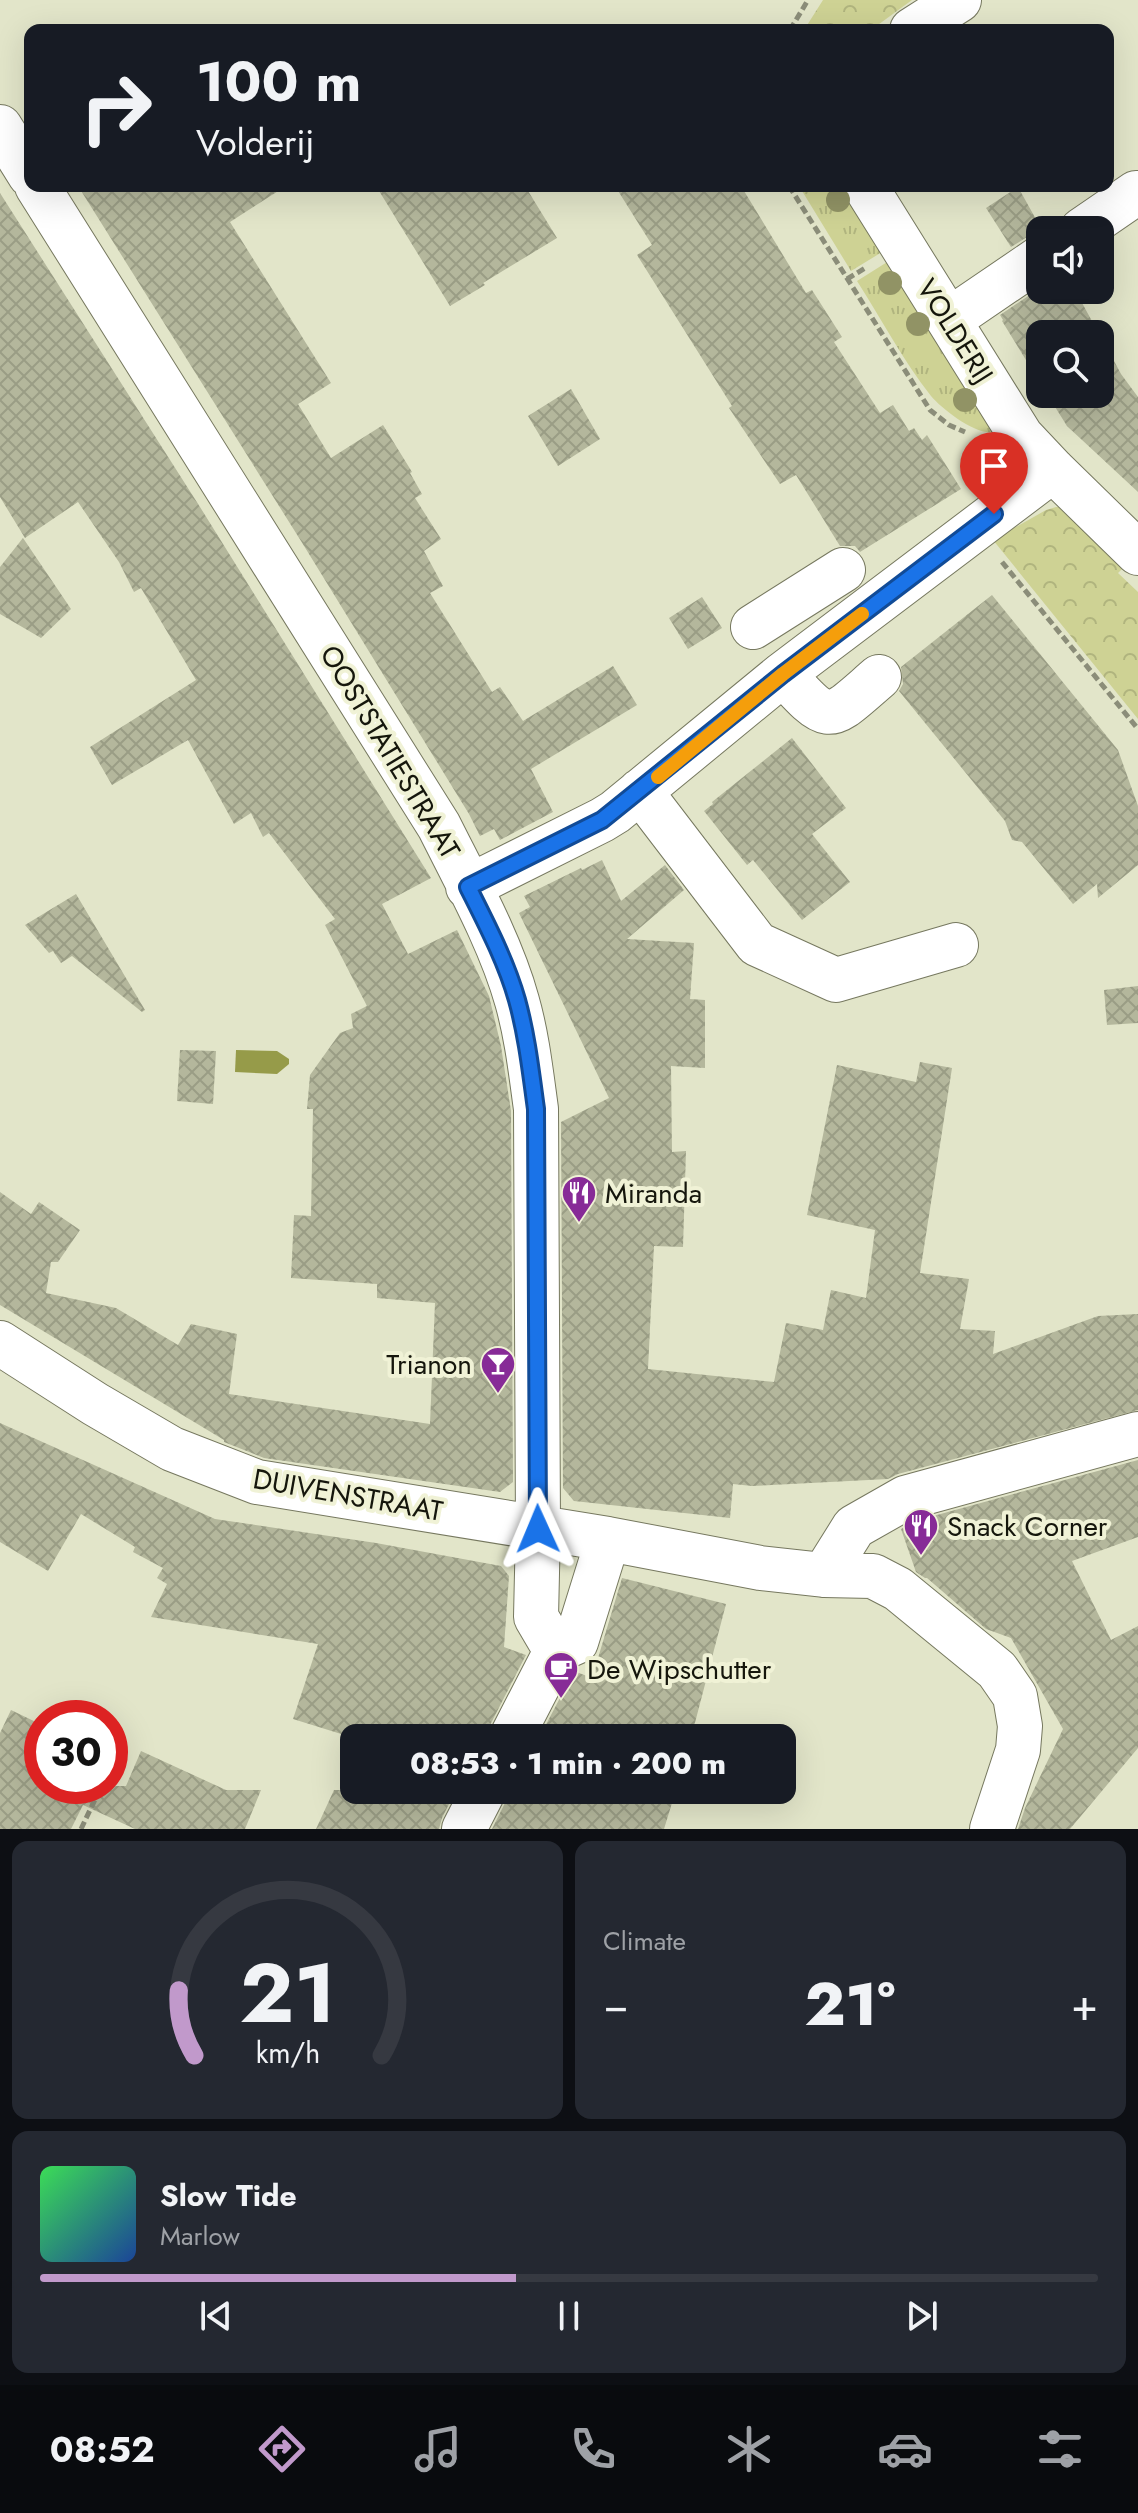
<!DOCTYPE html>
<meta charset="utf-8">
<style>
:root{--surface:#171b24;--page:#242831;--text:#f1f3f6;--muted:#9ea1a6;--line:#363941;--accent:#c199cb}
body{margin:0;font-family:Jost,sans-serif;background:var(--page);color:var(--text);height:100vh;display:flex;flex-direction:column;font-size:30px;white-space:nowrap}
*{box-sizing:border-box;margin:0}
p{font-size:26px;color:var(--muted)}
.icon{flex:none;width:44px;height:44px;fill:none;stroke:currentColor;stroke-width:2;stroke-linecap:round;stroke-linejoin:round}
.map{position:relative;height:1829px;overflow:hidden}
.side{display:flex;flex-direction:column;gap:12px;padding:12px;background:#0d0f14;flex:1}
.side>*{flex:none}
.hud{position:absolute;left:24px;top:24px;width:1090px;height:168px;border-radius:16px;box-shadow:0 8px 32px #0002;background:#171b24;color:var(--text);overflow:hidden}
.tools{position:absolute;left:1026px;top:216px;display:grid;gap:16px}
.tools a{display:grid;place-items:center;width:88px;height:88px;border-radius:16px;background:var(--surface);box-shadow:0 8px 32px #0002;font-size:40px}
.speed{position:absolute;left:24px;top:1700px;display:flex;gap:16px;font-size:40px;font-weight:700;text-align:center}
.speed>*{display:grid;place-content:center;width:104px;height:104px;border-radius:50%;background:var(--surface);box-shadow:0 8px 32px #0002;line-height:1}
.speed .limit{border:12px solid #d22;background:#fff;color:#111}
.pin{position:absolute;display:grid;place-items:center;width:68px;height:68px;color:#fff;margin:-82px -34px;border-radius:50% 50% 50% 0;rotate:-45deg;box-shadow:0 0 8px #0007}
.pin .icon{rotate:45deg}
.me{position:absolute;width:88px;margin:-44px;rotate:359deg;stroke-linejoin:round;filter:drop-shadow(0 0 6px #0008)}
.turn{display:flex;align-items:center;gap:28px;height:168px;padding:0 40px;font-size:36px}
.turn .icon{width:104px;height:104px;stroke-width:2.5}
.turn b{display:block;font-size:56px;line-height:68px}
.big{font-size:60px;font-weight:800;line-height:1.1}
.side .widget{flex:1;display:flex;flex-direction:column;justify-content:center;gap:12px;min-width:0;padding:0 28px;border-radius:16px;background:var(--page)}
.side .dial{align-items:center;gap:0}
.dial svg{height:208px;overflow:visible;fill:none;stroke:var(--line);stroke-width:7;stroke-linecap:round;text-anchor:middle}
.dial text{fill:var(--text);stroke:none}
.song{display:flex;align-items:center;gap:24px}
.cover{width:96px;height:96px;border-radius:12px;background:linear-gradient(135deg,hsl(130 70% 55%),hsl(220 70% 35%))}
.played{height:8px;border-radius:4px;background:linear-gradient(90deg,var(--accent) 45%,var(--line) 45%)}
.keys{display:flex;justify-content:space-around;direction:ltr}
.heat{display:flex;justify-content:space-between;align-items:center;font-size:44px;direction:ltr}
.side .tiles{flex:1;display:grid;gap:12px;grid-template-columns:1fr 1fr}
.widget:last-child{grid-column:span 2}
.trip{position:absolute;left:340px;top:1724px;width:456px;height:80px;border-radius:16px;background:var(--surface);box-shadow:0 8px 32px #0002;font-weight:800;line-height:80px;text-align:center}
.dock{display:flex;height:128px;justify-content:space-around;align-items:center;background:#090b0e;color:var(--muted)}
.dock .icon{width:56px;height:56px}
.dock .selected{color:var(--accent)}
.dock b{font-size:36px;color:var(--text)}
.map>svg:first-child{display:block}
.grass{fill:url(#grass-tufts)}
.park{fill:url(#park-crowns)}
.water{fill:#969b49}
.building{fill:url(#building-cross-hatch)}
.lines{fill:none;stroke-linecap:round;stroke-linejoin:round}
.minor-casing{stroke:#76785f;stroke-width:46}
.path{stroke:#8b8d79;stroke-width:5;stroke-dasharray:8 4;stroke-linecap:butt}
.minor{stroke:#fff;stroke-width:44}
.tree{fill:#919365}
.route-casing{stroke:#114b97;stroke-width:20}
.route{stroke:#1a73e8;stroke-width:14}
.slow{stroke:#f59e0b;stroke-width:14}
.labels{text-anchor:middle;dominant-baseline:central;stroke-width:8;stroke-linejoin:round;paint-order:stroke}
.street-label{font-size:28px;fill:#15160c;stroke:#f0f2d6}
.poi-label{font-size:28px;fill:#15160c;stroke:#f0f2d6;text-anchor:start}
</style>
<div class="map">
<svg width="1138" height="1829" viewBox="0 0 1138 1829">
<defs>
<pattern id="grass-tufts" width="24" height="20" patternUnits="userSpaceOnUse" patternTransform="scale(2)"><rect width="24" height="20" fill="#ced294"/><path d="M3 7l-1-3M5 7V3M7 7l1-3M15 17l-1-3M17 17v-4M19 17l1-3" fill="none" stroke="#b0b47e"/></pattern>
<pattern id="park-crowns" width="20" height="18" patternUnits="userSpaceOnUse" patternTransform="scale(2)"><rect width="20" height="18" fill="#ced294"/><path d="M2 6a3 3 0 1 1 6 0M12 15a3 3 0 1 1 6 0" fill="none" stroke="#b0b47e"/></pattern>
<pattern id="building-cross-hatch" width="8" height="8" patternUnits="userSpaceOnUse" patternTransform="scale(2)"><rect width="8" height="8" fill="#b4b79c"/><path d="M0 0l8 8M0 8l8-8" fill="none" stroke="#9a9d85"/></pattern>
</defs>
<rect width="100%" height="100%" fill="#e2e5c9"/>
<path class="grass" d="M799,186h48l40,63 -36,22z
M892,259l101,173c-18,3 -51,-23 -62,-36 -28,-35 -50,-78 -74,-115z"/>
<path class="park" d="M823,0h89l-41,30h-67z
M1056,507h9l63,56 -10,10 20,19v127l-145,-179 53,-30z"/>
<path class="water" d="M236,1050l41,1 12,8v5l-12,10 -42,-2z"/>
<path class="building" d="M78,186h208l-56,36 101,161 -33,21 33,54 52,-33 29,47 -2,1 12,21 -7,4 26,41 -17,12 19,35 -13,7 62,99 8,-5 23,34 90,-55 24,39 -106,64 22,43 -53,28 -6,-11 -14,7 -11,-22 -168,-273z
M376,186h149l32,52 -74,45 2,2 -35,21z
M615,186h126l65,107 6,-3 30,47 -8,5 46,71 13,-8 16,26 5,-3 8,12 5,-5 34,54 -101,63 -5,-6h-15l-44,-71 -16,9 -51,-76 3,-2 -95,-151 15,-10z
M1018,187l24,43 -2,3 -13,4 -16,10 -25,-39z
M0,193l200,314 231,371 -49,26 26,50 49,-24 32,66 12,50 10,65 2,371 -13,10 -236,-34 -40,-16v-2l-224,-135v-113l31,22 8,-12 41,28 -22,32h-7l-5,31 70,15 62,37 13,-21 46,10 -8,60 201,30 5,-121 -58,-5v-14l-86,-6 3,-63 17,1 2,-107h-6l3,-34 30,-42 13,-5 -2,-14 16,-8 -42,-81 10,-6 -66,-86 -6,4 -12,-24 -17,11 -46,-84 -76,45 -22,-38 106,-67 -55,-92 -7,4 -15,-30 -41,-60 -53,36 -25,-41z
M1040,288l35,2 24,44h-59v49l-38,-62 1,-1 -3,-5z
M1100,335l21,39 17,23v95l-71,-66 -20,-32h53z
M571,389l29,50 -42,27 -30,-50z
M23,538l48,71 -30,29 -41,-24v-47z
M992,595l126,155 20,56v59l-40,33 -1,-14 -24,20 -51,-62 -10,-2 -7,-19 -106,-130 4,-7 -2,-17z
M702,597l20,31 -34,21 -19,-31z
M792,738l54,70 -34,26 38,48 -48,38 -49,-60 -6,5 -43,-54 9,-7 -1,-2z
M602,860l19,41 44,-36 19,25 -57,49 67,4 -4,56 15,1v68l-34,-2 1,86 14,-1 -3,96 -29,-1 -6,123 126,13 12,-59 37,7 8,-40 35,8 9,-68 -68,-15 30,-150 79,17 4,-20 32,6 -32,205 49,6 -9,50 35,2 -2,23 105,-38 40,-2v96l-240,64 -10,5 -136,7 -19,-2 -3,34 -156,-17 -11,-13 -2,-366 48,-24 -90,-185 11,-6 -6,-11 57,-28 1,2z
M76,894l69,116 -3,2 -70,-56 -11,7 -8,-12 -4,2 -24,-28z
M1138,986v37l-31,2 -3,-35z
M180,1050l36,1 -3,53 -36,-3z
M0,1423l215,96 161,24 125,23 8,10 -5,71 22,8 -37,72 -3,11h-132l-61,-19 25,-75 -167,-27 16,-33 -10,-6 6,-10 -30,-16 2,-5 -54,-33 -33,57 -48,-29z
M1138,1460v77l-66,24 39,79 27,-14v122l-68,81h-52l7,-21 38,-79 -52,-91 -25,-9 -59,-51h-2l-9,-6 -15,-43 14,-8z
M622,1578l104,26 -35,134h-152l35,-67 18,7z
M11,1710l31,15v61h84l15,-35 85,39h35l-16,39h-110l-52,-24 -12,24h-71v-96z
M334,1790h122l-14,28 -3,11h-123z
M509,1790h167l-12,39h-172l14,-28z"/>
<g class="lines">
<defs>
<path id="minor" d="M912,30l47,-30
M0,127l30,48
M37,186l402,640c27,54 62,117 78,175 10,35 14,72 19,108l2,420 -2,88 20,34
M865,186l156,250 32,34 85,83
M1082,230l54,-37 2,3
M949,320l91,-62
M753,627l90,-57
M783,674c48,53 45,47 96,3
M640,791l117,153 79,36 120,-35
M468,887l134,-67 13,-8 168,-138 270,-204
M0,1343l95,61 77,45 85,33 351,57 152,29 64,7 49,1 25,13 99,81 18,26 5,30 -2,24 -26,79
M824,1575l30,-48 51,-29 233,-64
M511,1738l45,-87 20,-9 32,-103
M464,1829l20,-39"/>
</defs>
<use href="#minor" class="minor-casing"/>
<path class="path" d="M790,30l18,-30
M789,186l141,224 19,15 16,7
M847,279l20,-12
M1002,562l136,167
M81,1829l19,-40"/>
<use href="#minor" class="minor"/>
</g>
<g class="tree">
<circle cx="838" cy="200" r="12"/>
<circle cx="890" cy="283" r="12"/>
<circle cx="918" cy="324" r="12"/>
<circle cx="965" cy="400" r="12"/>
</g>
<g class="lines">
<defs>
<path id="route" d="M538,1529l-2,-420c-5,-36 -9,-73 -19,-109 -11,-39 -31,-77 -49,-113l134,-67 181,-146 211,-160"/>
</defs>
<use href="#route" class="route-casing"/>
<use href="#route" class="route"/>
<path class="slow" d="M658,777l125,-103 79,-60"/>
</g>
<defs>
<symbol id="restaurant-pin" viewBox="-11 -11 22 30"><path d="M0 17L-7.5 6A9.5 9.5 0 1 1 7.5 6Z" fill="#872b97" stroke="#f0f2d6"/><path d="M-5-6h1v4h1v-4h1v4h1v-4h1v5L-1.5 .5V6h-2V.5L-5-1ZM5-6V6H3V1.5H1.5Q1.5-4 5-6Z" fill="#fff"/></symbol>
<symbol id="bar-pin" viewBox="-11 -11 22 30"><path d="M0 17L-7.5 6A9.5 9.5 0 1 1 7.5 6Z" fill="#872b97" stroke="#f0f2d6"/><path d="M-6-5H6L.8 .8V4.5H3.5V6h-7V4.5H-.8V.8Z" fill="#fff"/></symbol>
<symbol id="cafe-pin" viewBox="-11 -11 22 30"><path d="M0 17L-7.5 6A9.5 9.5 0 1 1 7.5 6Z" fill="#872b97" stroke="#f0f2d6"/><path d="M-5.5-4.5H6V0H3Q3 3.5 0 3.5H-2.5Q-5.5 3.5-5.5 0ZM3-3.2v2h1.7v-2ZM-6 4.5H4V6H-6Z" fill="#fff"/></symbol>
</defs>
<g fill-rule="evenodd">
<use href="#restaurant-pin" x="559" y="1173" width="40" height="54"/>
<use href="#bar-pin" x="478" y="1344" width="40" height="54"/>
<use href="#restaurant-pin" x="901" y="1506" width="40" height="54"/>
<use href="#cafe-pin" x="541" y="1649" width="40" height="54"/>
</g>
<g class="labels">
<g class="street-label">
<text transform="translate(955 331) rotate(58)">VOLDERIJ</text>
<text transform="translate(390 752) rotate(59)">OOSTSTATIESTRAAT</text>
<text transform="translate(348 1495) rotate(10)">DUIVENSTRAAT</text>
</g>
<g class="poi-label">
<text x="605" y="1193">Miranda</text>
<text x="472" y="1364" text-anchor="end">Trianon</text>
<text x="947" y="1526">Snack Corner</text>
<text x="587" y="1669">De Wipschutter</text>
</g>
</g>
</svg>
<div class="tools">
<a><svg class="icon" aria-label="sound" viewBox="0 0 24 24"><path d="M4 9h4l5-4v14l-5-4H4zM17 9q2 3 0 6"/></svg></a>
<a><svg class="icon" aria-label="search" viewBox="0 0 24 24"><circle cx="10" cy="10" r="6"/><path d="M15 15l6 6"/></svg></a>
</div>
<div class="speed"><div class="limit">30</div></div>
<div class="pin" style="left:994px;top:514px;background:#d93025"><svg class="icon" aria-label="arrive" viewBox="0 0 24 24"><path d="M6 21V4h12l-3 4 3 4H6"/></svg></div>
<svg class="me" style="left:538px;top:1529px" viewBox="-20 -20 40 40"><path d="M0-17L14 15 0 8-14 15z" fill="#1a73e8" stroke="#fff" stroke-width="4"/></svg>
<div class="trip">08:53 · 1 min · 200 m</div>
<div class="hud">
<div class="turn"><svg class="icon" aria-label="right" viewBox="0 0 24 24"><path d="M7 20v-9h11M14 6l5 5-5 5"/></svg><div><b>100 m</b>Volderij</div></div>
</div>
</div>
<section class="side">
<div class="tiles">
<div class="widget dial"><svg viewBox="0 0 100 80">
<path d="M14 69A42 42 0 1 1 86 69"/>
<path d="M14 69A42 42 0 0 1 8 44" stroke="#c199cb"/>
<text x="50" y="56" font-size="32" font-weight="700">21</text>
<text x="50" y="72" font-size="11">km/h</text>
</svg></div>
<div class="widget"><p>Climate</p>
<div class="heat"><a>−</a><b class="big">21°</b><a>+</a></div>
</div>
<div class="widget">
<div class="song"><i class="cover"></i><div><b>Slow Tide</b><p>Marlow</p></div></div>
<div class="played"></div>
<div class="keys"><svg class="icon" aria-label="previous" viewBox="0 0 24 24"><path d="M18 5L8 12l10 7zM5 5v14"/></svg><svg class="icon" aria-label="pause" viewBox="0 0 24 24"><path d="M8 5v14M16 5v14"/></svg><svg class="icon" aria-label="next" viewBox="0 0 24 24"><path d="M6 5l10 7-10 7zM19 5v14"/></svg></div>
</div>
</div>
</section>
<nav class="dock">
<b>08:52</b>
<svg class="icon selected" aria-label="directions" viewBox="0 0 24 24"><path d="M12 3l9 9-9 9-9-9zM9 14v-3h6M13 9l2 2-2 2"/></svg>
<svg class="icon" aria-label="music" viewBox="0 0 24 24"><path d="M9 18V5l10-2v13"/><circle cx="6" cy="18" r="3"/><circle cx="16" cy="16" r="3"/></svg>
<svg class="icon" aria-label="phone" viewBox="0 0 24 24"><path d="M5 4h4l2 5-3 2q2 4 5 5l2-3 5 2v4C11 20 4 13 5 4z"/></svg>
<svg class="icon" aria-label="climate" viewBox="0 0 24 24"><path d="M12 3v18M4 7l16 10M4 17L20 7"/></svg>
<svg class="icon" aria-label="car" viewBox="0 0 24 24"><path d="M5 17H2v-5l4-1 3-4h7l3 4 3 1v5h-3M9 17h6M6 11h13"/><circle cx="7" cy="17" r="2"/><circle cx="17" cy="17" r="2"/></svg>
<svg class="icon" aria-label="filters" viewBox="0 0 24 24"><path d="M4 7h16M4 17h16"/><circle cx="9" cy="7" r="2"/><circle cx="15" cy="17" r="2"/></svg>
</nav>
